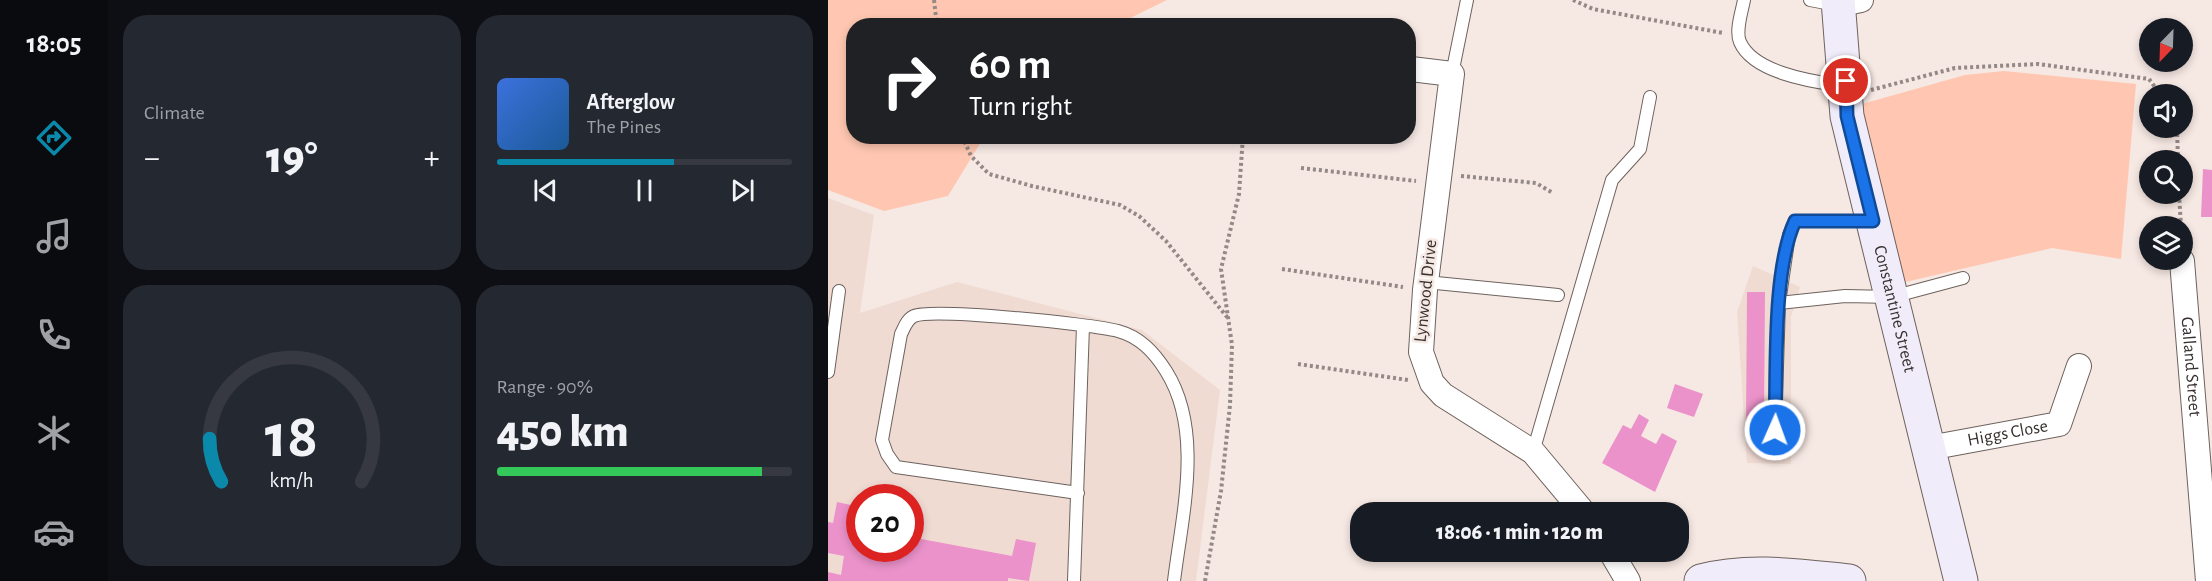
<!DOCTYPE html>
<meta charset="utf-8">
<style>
:root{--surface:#171b24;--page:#242831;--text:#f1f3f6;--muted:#9ea1a6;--line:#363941;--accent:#0a89ab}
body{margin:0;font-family:"Alegreya Sans",sans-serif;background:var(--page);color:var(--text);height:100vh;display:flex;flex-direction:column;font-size:22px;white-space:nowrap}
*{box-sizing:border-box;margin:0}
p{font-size:20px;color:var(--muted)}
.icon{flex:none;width:33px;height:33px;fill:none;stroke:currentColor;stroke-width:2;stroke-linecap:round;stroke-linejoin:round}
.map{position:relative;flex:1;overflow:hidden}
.sheet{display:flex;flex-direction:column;gap:15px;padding:15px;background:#0d0f14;width:720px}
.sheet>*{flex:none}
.guide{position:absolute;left:18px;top:18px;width:570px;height:126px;border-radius:24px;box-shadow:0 3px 9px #0003;background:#202124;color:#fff;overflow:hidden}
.needle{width:39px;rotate:203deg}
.tools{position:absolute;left:1311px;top:18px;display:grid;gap:12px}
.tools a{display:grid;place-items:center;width:54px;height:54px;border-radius:50%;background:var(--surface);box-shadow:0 3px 9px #0003;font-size:30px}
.speed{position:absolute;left:18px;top:484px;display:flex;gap:12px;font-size:30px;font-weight:700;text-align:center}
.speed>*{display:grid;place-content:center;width:78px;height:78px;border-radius:50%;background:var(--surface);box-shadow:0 3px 9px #0003;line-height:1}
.speed .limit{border:9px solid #d22;background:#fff;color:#111}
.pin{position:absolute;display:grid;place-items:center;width:51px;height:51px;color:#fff;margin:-26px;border:3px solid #fff;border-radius:50%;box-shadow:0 2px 6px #0007}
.me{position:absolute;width:66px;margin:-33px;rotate:2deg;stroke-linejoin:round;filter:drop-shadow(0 0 4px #0008)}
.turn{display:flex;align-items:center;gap:21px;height:126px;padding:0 24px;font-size:27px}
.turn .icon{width:78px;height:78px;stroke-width:2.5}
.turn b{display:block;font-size:42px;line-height:51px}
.big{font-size:45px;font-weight:800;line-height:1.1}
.sheet .widget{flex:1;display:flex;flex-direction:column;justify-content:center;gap:9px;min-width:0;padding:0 21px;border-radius:24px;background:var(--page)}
.sheet .dial{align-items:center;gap:0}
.dial svg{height:156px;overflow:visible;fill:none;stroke:var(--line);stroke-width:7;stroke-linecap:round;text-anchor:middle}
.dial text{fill:var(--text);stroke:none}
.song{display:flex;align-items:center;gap:18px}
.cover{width:72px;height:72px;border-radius:9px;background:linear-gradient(135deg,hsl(220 70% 55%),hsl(210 70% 35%))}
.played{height:6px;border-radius:3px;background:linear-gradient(90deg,var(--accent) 60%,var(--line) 60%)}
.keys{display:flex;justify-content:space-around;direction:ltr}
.heat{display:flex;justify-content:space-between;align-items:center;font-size:33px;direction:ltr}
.charge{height:9px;border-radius:4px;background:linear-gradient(90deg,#34c759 90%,var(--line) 0)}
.sheet .tiles{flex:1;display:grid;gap:15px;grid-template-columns:repeat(2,1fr)}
.trip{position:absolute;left:522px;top:502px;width:339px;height:60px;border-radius:24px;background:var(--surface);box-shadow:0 3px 9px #0003;font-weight:800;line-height:60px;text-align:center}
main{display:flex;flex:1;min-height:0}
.tabs{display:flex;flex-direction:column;width:108px;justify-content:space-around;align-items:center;background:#090b0e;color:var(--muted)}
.tabs .icon{width:42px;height:42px}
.tabs .selected{color:var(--accent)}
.tabs b{font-size:27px;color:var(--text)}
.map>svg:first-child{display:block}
.built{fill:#f0dbd3;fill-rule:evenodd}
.green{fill:#ffc7b1}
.building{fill:#eb92ca}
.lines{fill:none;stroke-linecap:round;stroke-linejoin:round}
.lane-casing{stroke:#6d625d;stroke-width:14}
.street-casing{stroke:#6d625d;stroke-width:26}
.secondary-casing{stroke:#6d625d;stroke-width:35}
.path{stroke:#938986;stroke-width:4;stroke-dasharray:3 3;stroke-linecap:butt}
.lane{stroke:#fff;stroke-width:12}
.street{stroke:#fff;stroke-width:24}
.secondary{stroke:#f1ecfa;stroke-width:33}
.route-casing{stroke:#114b97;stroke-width:15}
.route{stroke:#1a73e8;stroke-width:10}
.labels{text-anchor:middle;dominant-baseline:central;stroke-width:5;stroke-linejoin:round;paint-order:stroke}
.street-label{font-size:18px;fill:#37312f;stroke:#f6e8e3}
</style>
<main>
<nav class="tabs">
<b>18:05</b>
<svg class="icon selected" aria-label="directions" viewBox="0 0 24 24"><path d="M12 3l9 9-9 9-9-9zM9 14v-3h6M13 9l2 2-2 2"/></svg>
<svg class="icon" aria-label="music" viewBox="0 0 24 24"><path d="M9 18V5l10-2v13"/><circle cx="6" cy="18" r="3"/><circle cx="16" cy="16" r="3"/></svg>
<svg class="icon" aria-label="phone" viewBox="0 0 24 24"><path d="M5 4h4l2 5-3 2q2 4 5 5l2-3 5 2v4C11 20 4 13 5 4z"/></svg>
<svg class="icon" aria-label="climate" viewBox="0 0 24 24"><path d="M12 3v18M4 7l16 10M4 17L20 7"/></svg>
<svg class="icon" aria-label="car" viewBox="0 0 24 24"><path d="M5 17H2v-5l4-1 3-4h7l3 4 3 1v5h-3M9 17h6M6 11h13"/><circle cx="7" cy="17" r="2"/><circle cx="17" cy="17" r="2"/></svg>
</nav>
<section class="sheet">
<div class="tiles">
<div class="widget"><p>Climate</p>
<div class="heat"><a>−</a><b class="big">19°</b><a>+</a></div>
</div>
<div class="widget">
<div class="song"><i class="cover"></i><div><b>Afterglow</b><p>The Pines</p></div></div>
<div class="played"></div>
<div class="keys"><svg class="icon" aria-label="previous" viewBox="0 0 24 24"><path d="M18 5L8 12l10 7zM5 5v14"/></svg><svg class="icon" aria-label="pause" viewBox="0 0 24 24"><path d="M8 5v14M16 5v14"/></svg><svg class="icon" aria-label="next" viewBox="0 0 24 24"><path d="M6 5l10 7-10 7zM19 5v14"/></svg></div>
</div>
<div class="widget dial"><svg viewBox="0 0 100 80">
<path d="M14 69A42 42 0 1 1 86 69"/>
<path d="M14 69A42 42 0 0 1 8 47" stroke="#0a89ab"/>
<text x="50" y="56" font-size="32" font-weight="700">18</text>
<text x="50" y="72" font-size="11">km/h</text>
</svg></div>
<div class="widget"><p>Range · 90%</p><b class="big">450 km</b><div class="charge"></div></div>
</div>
</section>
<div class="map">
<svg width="1384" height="581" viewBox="0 0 1384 581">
<rect width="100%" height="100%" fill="#f6e8e3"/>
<path class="built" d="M0,198l46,17 -14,98 97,-31 185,48 78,60 -24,191h-368zM32,498h50v51h-50z
M925,266l47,21 -9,30v147l-44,-1 -10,-151z"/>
<path class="green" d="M0,0h339l-51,25 -262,1v110l130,1 -36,59 -64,15 -56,-21z
M1176,71l132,13 -15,175 -69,-11 -151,35 -46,-177 110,-31z"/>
<path class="building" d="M1375,169l9,1v47h-11z
M919,292h18l-1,130h-18z
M847,384l28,10 -9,23 -27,-9z
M811,414l10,6 -8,16 15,8 6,-11 15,8 -22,51 -53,-29 21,-38 8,4z
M9,502l23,5v42h50v-19l8,1 -2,7 96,18 4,-17 20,4 -7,38 -21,-3v3h-180v-9l13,3 3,-19 -16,-3v-31l5,1z"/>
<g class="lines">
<defs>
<path id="lane" d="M916,0c-2,11 -9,31 -4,42 13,30 69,39 97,43
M982,0l26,5
M624,74l15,-74
M598,282l132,13
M951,303l10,-68 6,-14h77
M0,372l11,-81
M947,430l4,-127 66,-7 47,1 71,-19
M705,452l79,-272 28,-31 10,-52
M250,493l-182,-26 -9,-13 -5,-14 19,-106c3,-6 6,-15 13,-18 20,-8 178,8 204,15 22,6 36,21 48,40 38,60 16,144 8,210
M246,581l9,-255"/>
<g id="street">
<path d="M1009,5l24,-5"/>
<path d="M583,69l41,5 -27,216 -4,62 11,31 11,12 90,57 51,61"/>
<path id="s1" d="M1354,261l26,320"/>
<path id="s2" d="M1101,448l130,-24 20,-58"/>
<path d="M783,552l17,29"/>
</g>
<g id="secondary">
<path id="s3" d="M1010,0l9,116 114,465"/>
<path d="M873,581c48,-13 100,-5 148,0"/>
</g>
</defs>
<use href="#lane" class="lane-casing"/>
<use href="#street" class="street-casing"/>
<use href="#secondary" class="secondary-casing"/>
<path class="path" d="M106,0l3,26
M745,0l20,9 130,24
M1043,90l84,-22 83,-4 111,15 11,15
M1349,128l1,32
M134,136l9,20 18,18 43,12 88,19 19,11 27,25 61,76
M473,168l115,13
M633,176l75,7 17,10
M1351,194l2,32
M454,269l121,18
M470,364l110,16
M377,581l16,-90 9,-86 2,-60 -11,-76 18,-75 4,-58"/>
<use href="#lane" class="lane"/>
<use href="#street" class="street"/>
<use href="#secondary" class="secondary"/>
</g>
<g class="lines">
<defs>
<path id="route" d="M947,430c2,-57 -3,-159 20,-209h78l-26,-105 -1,-35"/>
</defs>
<use href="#route" class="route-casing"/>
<use href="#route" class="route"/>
</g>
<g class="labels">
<g class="street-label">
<text transform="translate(598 291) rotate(-84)">Lynwood Drive</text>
<text stroke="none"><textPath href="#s3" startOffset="315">Constantine Street</textPath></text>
<text stroke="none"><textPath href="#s1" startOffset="106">Galland Street</textPath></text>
<text stroke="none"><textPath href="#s2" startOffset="80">Higgs Close</textPath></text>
</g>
</g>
</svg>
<div class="tools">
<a><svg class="needle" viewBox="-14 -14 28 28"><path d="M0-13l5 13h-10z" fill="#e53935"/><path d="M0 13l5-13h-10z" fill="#9ea1a6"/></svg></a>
<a><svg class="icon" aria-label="sound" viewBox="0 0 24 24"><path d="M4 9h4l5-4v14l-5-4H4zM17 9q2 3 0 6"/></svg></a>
<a><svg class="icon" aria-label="search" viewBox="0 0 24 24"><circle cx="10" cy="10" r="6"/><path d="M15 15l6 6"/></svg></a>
<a><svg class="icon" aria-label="layers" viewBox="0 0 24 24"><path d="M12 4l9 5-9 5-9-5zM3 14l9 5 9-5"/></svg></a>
</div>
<div class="speed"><div class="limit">20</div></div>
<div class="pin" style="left:1018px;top:81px;background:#d93025"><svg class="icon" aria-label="arrive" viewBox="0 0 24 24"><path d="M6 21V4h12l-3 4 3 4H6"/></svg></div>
<svg class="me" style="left:947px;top:430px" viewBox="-20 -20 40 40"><circle r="17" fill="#1a73e8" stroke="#fff" stroke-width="3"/><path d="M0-11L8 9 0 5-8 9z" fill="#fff"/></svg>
<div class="trip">18:06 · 1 min · 120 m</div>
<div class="guide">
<div class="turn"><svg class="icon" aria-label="right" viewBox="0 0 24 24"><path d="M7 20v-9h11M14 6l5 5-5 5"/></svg><div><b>60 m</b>Turn right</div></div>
</div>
</div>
</main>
